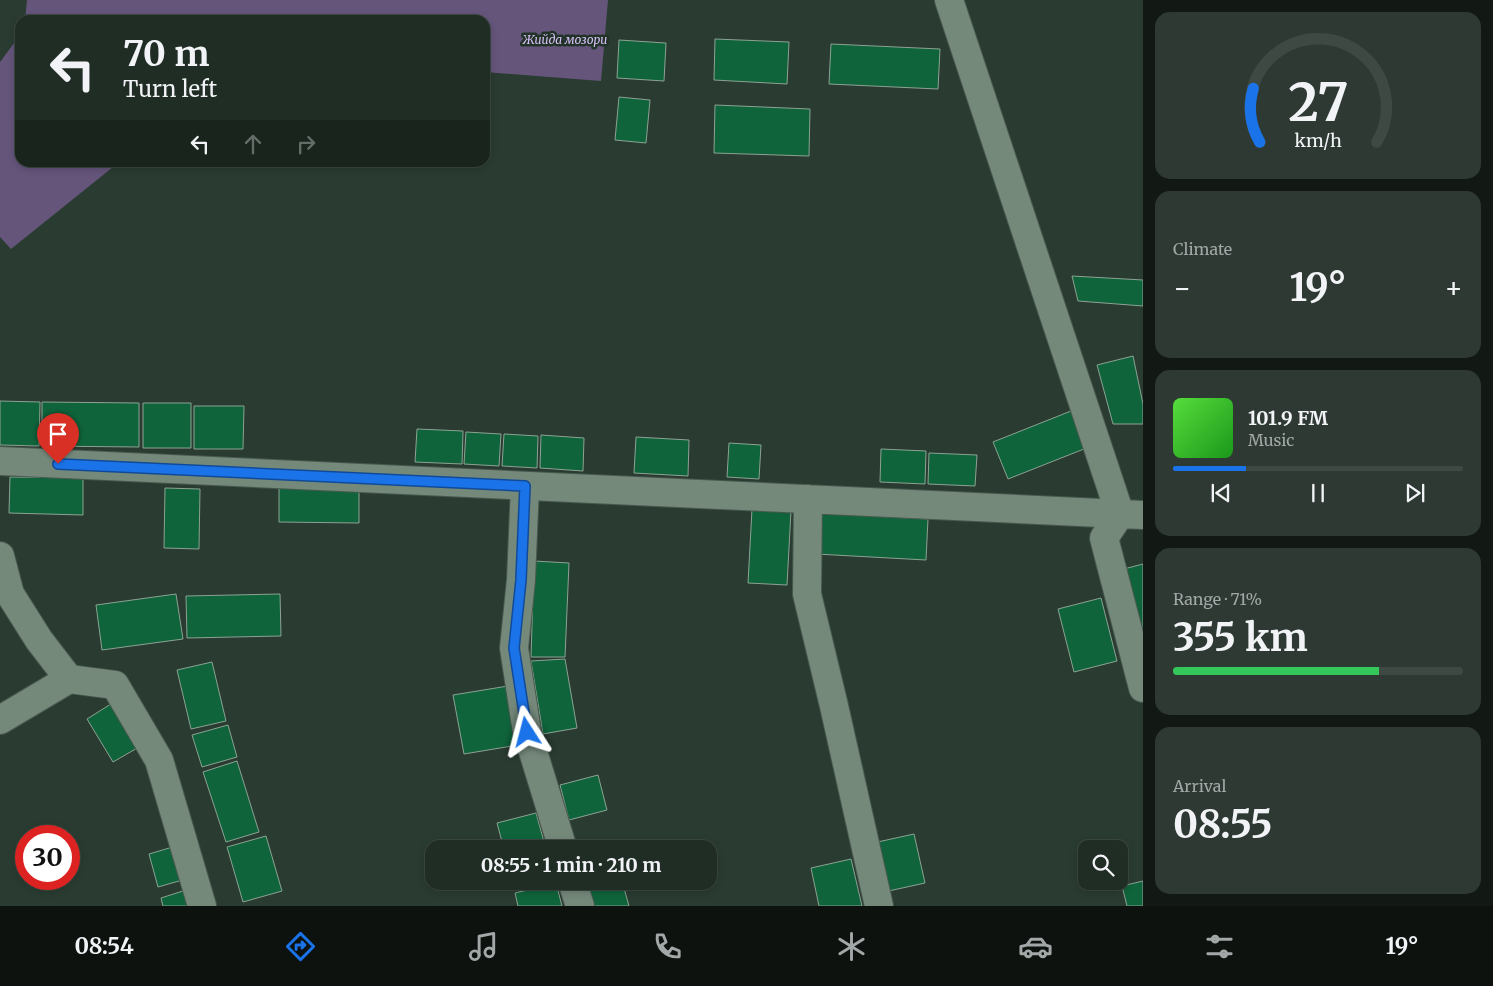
<!DOCTYPE html>
<meta charset="utf-8">
<style>
:root{--surface:#202d25;--page:#2d3932;--text:#f1f3f6;--muted:#a2a8a7;--line:#3d4942;--accent:#1a73e8}
body{margin:0;font-family:Merriweather,serif;background:var(--page);color:var(--text);height:100vh;display:flex;flex-direction:column;font-size:19px;white-space:nowrap}
*{box-sizing:border-box;margin:0}
p{font-size:16px;color:var(--muted)}
.icon{flex:none;width:28px;height:28px;fill:none;stroke:currentColor;stroke-width:2;stroke-linecap:round;stroke-linejoin:round}
.map{position:relative;flex:1;overflow:hidden}
.sheet{display:flex;flex-direction:column;gap:12px;padding:12px;background:#121914;width:350px}
.sheet>*{flex:none}
.banner{position:absolute;left:15px;top:15px;width:475px;height:152px;border-radius:15px;box-shadow:0 2px 8px #0003,0 0 0 1px var(--line);background:#202d25;color:var(--text);overflow:hidden}
.controls{position:absolute;left:1078px;top:840px;display:grid;gap:10px}
.controls a{display:grid;place-items:center;width:50px;height:50px;border-radius:10px;background:var(--surface);box-shadow:0 2px 8px #0003,0 0 0 1px var(--line);font-size:25px}
.speed{position:absolute;left:15px;top:825px;display:flex;gap:10px;font-size:25px;font-weight:700;text-align:center}
.speed>*{display:grid;place-content:center;width:65px;height:65px;border-radius:50%;background:var(--surface);box-shadow:0 2px 8px #0003,0 0 0 1px var(--line);line-height:1}
.speed .limit{border:8px solid #d22;background:#fff;color:#111}
.pin{position:absolute;display:grid;place-items:center;width:42px;height:42px;color:#fff;margin:-51px -21px;border-radius:50% 50% 50% 0;rotate:-45deg;box-shadow:0 0 5px #0007}
.pin .icon{rotate:45deg}
.me{position:absolute;width:55px;margin:-28px;rotate:351deg;stroke-linejoin:round;filter:drop-shadow(0 0 4px #0008)}
.turn{display:flex;align-items:center;gap:18px;height:105px;padding:0 25px;font-size:22px}
.turn .icon{width:65px;height:65px;stroke-width:2.5}
.turn b{display:block;font-size:35px;line-height:42px}
.lanes{display:flex;align-items:center;height:48px;padding:0 25px;background:#0003;justify-content:center;gap:25px;direction:ltr}
.lanes .off{opacity:.35}
.big{font-size:38px;font-weight:700;line-height:1.1}
.sheet .card{flex:1;display:flex;flex-direction:column;justify-content:center;gap:8px;min-width:0;padding:0 18px;border-radius:15px;background:var(--page)}
.sheet .dial{align-items:center;gap:0}
.dial svg{height:130px;overflow:visible;fill:none;stroke:var(--line);stroke-width:7;stroke-linecap:round;text-anchor:middle}
.dial text{fill:var(--text);stroke:none}
.song{display:flex;align-items:center;gap:15px}
.cover{width:60px;height:60px;border-radius:8px;background:linear-gradient(135deg,hsl(110 70% 55%),hsl(120 70% 35%))}
.played{height:5px;border-radius:2px;background:linear-gradient(90deg,var(--accent) 25%,var(--line) 25%)}
.keys{display:flex;justify-content:space-around;direction:ltr}
.heat{display:flex;justify-content:space-between;align-items:center;font-size:28px;direction:ltr}
.charge{height:8px;border-radius:4px;background:linear-gradient(90deg,#34c759 71%,var(--line) 0)}
.trip{position:absolute;left:425px;top:840px;width:292px;height:50px;border-radius:15px;background:var(--surface);box-shadow:0 2px 8px #0003,0 0 0 1px var(--line);font-weight:700;line-height:50px;text-align:center}
.menu{display:flex;height:80px;justify-content:space-around;align-items:center;background:#0d120f;color:var(--muted)}
.menu .icon{width:35px;height:35px}
.menu .current{color:var(--accent)}
.menu b{font-size:22px;color:var(--text)}
main{display:flex;flex:1;min-height:0}
.map>svg:first-child{display:block}
.green{fill:#65557b}
.building{fill:#0f643b;stroke:#8da294}
.lines{fill:none;stroke-linecap:round;stroke-linejoin:round}
.minor-casing{stroke:#49584f;stroke-width:30}
.minor{stroke:#75897b;stroke-width:28}
.route-casing{stroke:#114b97;stroke-width:12}
.route{stroke:#1a73e8;stroke-width:9}
.labels{text-anchor:middle;dominant-baseline:central;stroke-width:5;stroke-linejoin:round;paint-order:stroke}
.park-label{font-size:12px;font-style:italic;fill:#d7c0f7;stroke:#213227}
</style>
<main>
<div class="map">
<svg width="1143" height="906" viewBox="0 0 1143 906">
<rect width="100%" height="100%" fill="#2a3c31"/>
<path class="green" d="M27,0h581l-7,81 -116,-9v-52h-460z
M20,35v127l98,1 -107,86 -11,-12v-175z"/>
<path class="building" d="M715,39l74,3 -2,42 -73,-4z
M619,40l47,3 -2,38 -47,-3z
M831,44l109,5 -2,40 -109,-5z
M619,97l31,3 -4,43 -31,-3z
M715,105l95,4 -1,47 -95,-3z
M1072,276l71,4v26l-65,-5z
M1133,356l10,48v20h-30l-16,-59z
M0,401l40,1 -1,44 -39,-1z
M42,402l97,1v44l-97,-1z
M143,403h48v45h-48z
M194,406h50l-1,43h-49z
M1076,409l13,38 -81,32 -15,-37z
M417,429l46,2 -1,33 -47,-2z
M466,432l35,2 -2,32 -35,-2z
M504,434l34,2 -1,32 -35,-2z
M541,435l43,3 -1,33 -43,-3z
M636,437l53,3 -1,36 -54,-3z
M729,443l32,2 -2,34 -32,-2z
M881,449l45,2 -1,33 -45,-2z
M929,453l48,2 -2,31 -47,-2z
M10,477l73,1v37l-74,-2z
M279,487l80,1v35l-80,-1z
M165,488l35,1 -1,60 -35,-1z
M752,509l39,2 -4,74 -39,-2z
M818,513l110,6 -2,41 -110,-6z
M534,561l35,2 -4,94h-34z
M1143,564v67l-7,1 -16,-62z
M176,594l7,45 -81,11 -6,-45z
M280,594l1,42 -94,2 -1,-42z
M1101,598l16,63 -43,11 -16,-63z
M565,659l12,69 -34,6 -12,-73z
M212,662l14,59 -35,8 -14,-59z
M508,686l10,59 -54,9 -11,-59z
M114,702l25,45 -26,15 -26,-43z
M228,725l9,32 -35,10 -10,-32z
M237,761l22,71 -33,10 -23,-70z
M598,775l9,35 -38,10 -9,-35z
M536,813l10,36h-42l-7,-26z
M914,834l11,49 -41,9 -11,-49z
M266,836l16,55 -39,11 -16,-55z
M176,846l10,33 -28,8 -9,-33z
M851,859l11,47h-43l-8,-38z
M513,881h24l-22,6z
M586,881h36l7,25h-36z
M1143,881v25h-16l-5,-20z
M556,883l6,23h-44l-3,-13z
M189,889l4,17h-30l-2,-8z"/>
<g class="lines">
<defs>
<path id="minor" d="M949,0l171,514 -16,24 39,150
M0,461l1143,54
M525,486l-4,94 -7,68 13,84 36,117
M808,499l-1,95 27,112 45,200
M0,556l10,38 29,46 30,39 46,6 44,75 43,146
M0,720l69,-41
M572,881l8,25"/>
</defs>
<use href="#minor" class="minor-casing"/>
<use href="#minor" class="minor"/>
</g>
<g class="lines">
<defs>
<path id="route" d="M58,464l467,22 -4,94 -7,68 13,84"/>
</defs>
<use href="#route" class="route-casing"/>
<use href="#route" class="route"/>
</g>
<g class="labels">
<g class="park-label">
<text x="565" y="39">Жийда мозори</text>
</g>
</g>
</svg>
<div class="controls">
<a><svg class="icon" aria-label="search" viewBox="0 0 24 24"><circle cx="10" cy="10" r="6"/><path d="M15 15l6 6"/></svg></a>
</div>
<div class="speed"><div class="limit">30</div></div>
<div class="pin" style="left:58px;top:464px;background:#d93025"><svg class="icon" aria-label="arrive" viewBox="0 0 24 24"><path d="M6 21V4h12l-3 4 3 4H6"/></svg></div>
<svg class="me" style="left:527px;top:732px" viewBox="-20 -20 40 40"><path d="M0-17L14 15 0 8-14 15z" fill="#1a73e8" stroke="#fff" stroke-width="4"/></svg>
<div class="trip">08:55 · 1 min · 210 m</div>
<div class="banner">
<div class="turn"><svg class="icon" aria-label="left" viewBox="0 0 24 24"><path d="M17 20v-9H6M10 6l-5 5 5 5"/></svg><div><b>70 m</b>Turn left</div></div>
<div class="lanes"><svg class="icon" aria-label="left" viewBox="0 0 24 24"><path d="M17 20v-9H6M10 6l-5 5 5 5"/></svg><svg class="icon off" aria-label="ahead" viewBox="0 0 24 24"><path d="M12 20V5M6 11l6-6 6 6"/></svg><svg class="icon off" aria-label="right" viewBox="0 0 24 24"><path d="M7 20v-9h11M14 6l5 5-5 5"/></svg></div>
</div>
</div>
<section class="sheet">
<div class="card dial"><svg viewBox="0 0 100 80">
<path d="M14 69A42 42 0 1 1 86 69"/>
<path d="M14 69A42 42 0 0 1 10 36" stroke="#1a73e8"/>
<text x="50" y="56" font-size="32" font-weight="700">27</text>
<text x="50" y="72" font-size="11">km/h</text>
</svg></div>
<div class="card"><p>Climate</p>
<div class="heat"><a>−</a><b class="big">19°</b><a>+</a></div>
</div>
<div class="card">
<div class="song"><i class="cover"></i><div><b>101.9 FM</b><p>Music</p></div></div>
<div class="played"></div>
<div class="keys"><svg class="icon" aria-label="previous" viewBox="0 0 24 24"><path d="M18 5L8 12l10 7zM5 5v14"/></svg><svg class="icon" aria-label="pause" viewBox="0 0 24 24"><path d="M8 5v14M16 5v14"/></svg><svg class="icon" aria-label="next" viewBox="0 0 24 24"><path d="M6 5l10 7-10 7zM19 5v14"/></svg></div>
</div>
<div class="card"><p>Range · 71%</p><b class="big">355 km</b><div class="charge"></div></div>
<div class="card"><p>Arrival</p><b class="big">08:55</b></div>
</section>
</main>
<nav class="menu">
<b>08:54</b>
<svg class="icon current" aria-label="directions" viewBox="0 0 24 24"><path d="M12 3l9 9-9 9-9-9zM9 14v-3h6M13 9l2 2-2 2"/></svg>
<svg class="icon" aria-label="music" viewBox="0 0 24 24"><path d="M9 18V5l10-2v13"/><circle cx="6" cy="18" r="3"/><circle cx="16" cy="16" r="3"/></svg>
<svg class="icon" aria-label="phone" viewBox="0 0 24 24"><path d="M5 4h4l2 5-3 2q2 4 5 5l2-3 5 2v4C11 20 4 13 5 4z"/></svg>
<svg class="icon" aria-label="climate" viewBox="0 0 24 24"><path d="M12 3v18M4 7l16 10M4 17L20 7"/></svg>
<svg class="icon" aria-label="car" viewBox="0 0 24 24"><path d="M5 17H2v-5l4-1 3-4h7l3 4 3 1v5h-3M9 17h6M6 11h13"/><circle cx="7" cy="17" r="2"/><circle cx="17" cy="17" r="2"/></svg>
<svg class="icon" aria-label="filters" viewBox="0 0 24 24"><path d="M4 7h16M4 17h16"/><circle cx="9" cy="7" r="2"/><circle cx="15" cy="17" r="2"/></svg>
<b>19°</b>
</nav>
